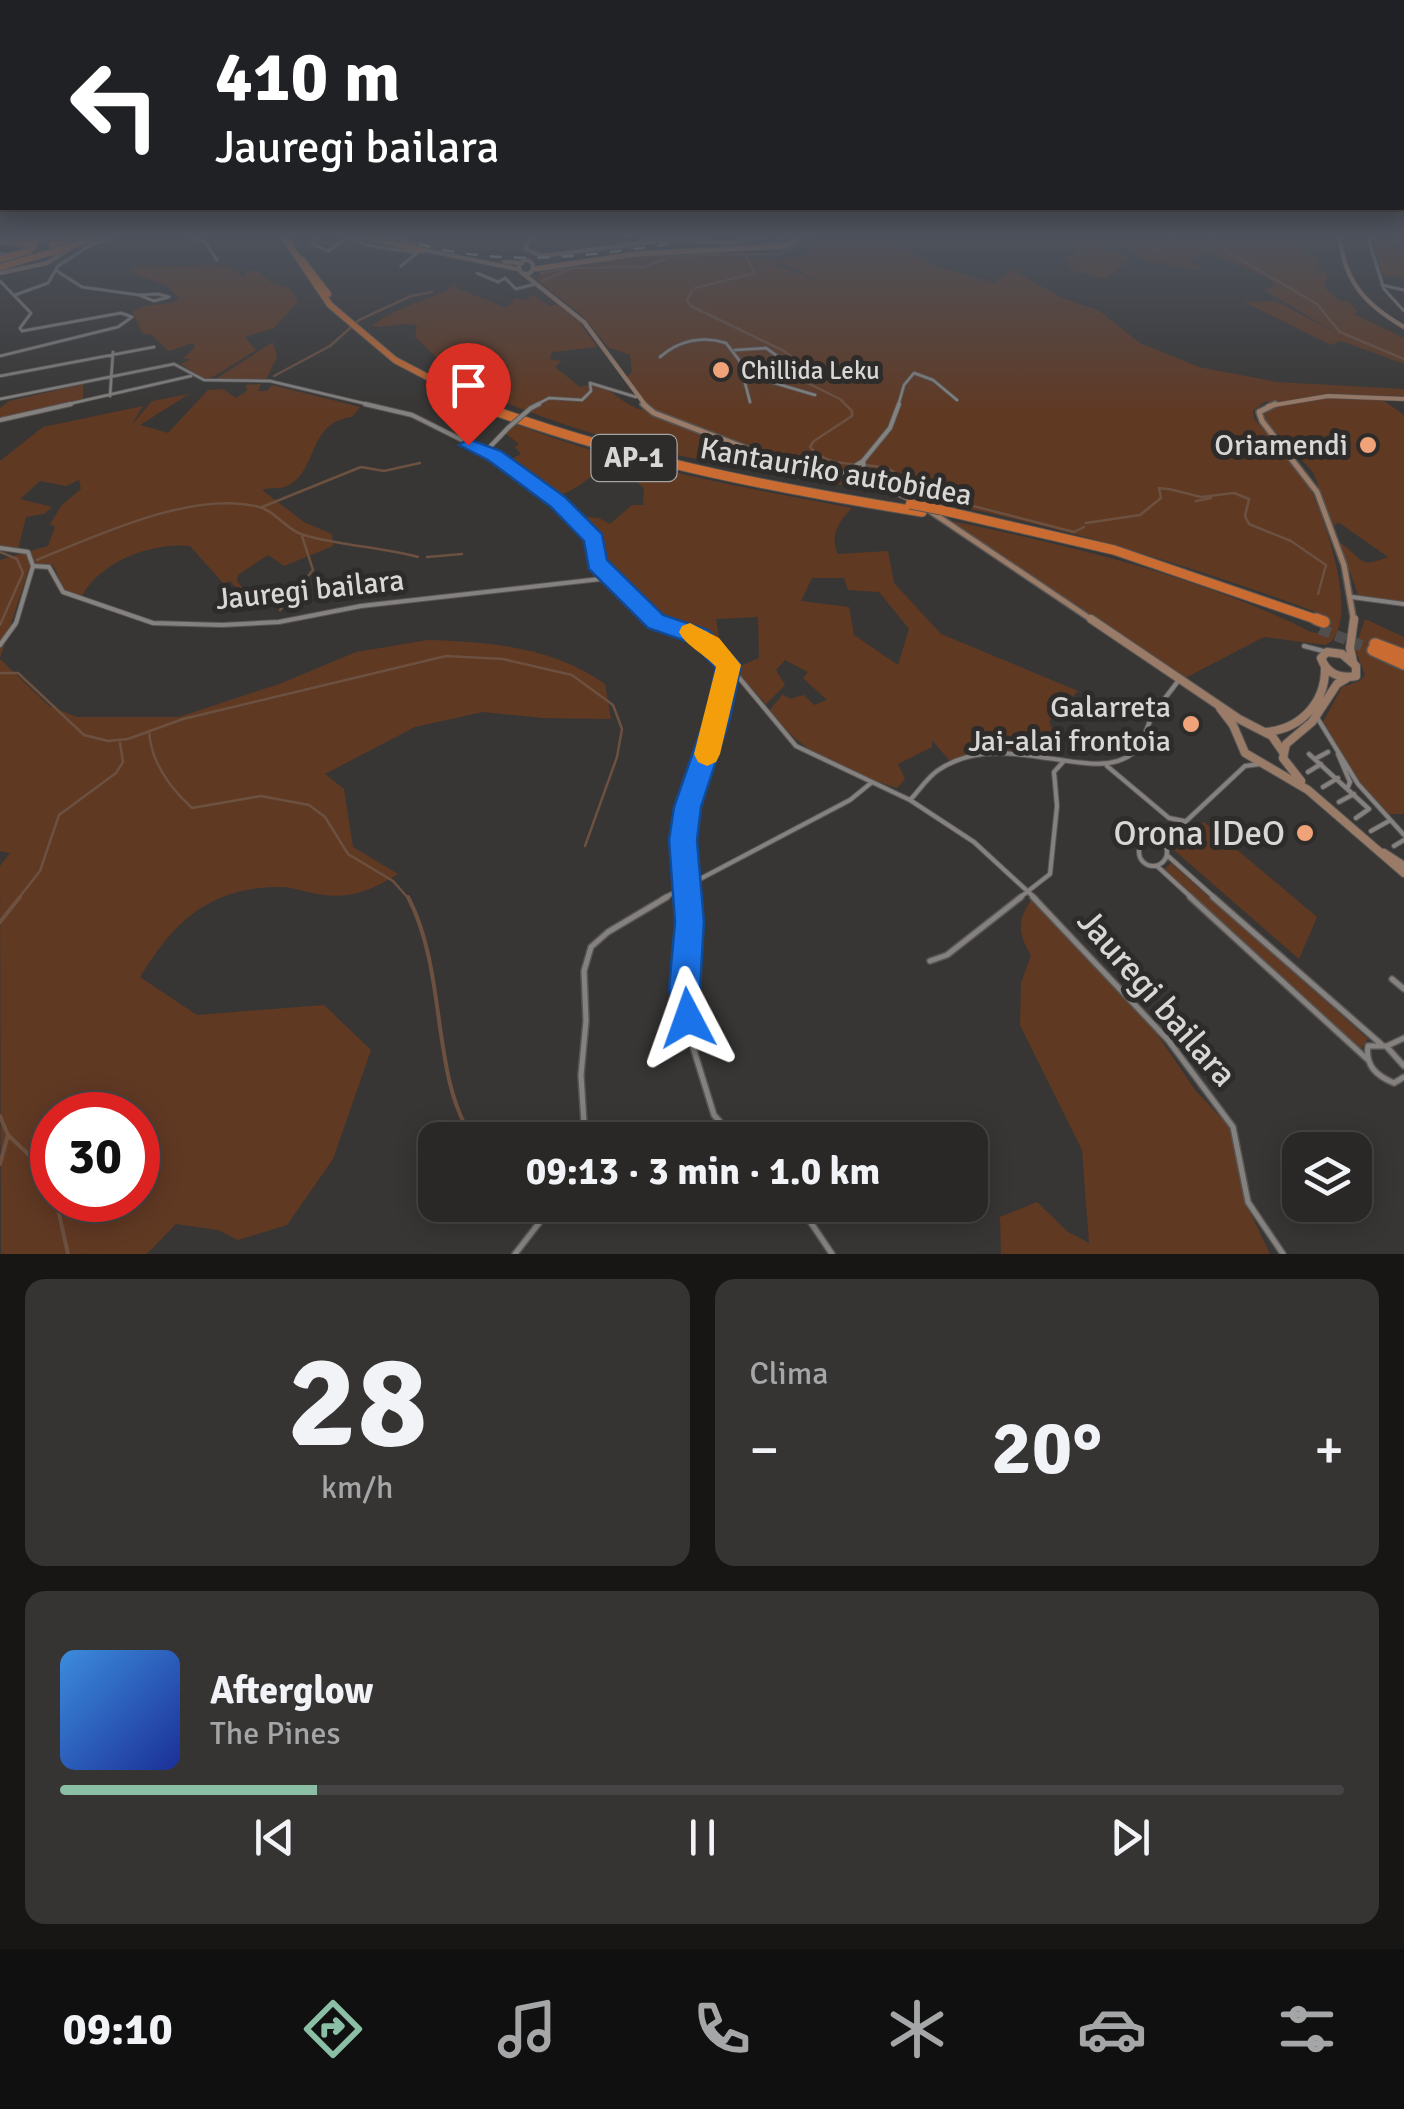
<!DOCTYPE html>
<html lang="es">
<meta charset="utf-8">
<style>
:root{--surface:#2a2827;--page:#363433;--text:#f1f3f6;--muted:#a5a6a7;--line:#464444;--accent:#8abfa5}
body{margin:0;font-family:Signika,sans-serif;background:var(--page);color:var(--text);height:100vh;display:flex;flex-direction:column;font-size:38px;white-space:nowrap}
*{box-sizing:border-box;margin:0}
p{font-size:32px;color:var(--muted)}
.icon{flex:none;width:55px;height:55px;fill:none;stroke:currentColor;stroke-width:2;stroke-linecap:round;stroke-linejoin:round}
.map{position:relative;height:1254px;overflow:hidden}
.panel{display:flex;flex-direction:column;gap:25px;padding:25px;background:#171615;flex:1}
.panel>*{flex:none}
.hud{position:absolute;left:0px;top:0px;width:1405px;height:210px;box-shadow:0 5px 25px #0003,0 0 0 2px var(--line);background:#202124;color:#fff;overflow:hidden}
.controls{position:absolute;left:1282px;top:1132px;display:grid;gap:20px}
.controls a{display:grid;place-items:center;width:90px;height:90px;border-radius:20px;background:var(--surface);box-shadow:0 5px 25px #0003,0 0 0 2px var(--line);font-size:50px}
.speed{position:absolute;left:30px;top:1092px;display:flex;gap:20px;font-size:50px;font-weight:700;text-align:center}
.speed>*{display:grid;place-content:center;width:130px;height:130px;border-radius:50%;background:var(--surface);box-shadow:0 5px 25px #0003,0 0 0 2px var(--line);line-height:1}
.speed .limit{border:15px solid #d22;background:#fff;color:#111}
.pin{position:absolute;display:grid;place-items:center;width:85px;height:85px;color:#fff;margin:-102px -42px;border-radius:50% 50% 50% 0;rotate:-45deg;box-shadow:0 0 10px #0007}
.pin .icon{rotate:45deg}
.me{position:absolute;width:110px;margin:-55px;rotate:356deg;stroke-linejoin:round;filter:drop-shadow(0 0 8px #0008)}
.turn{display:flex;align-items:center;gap:35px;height:210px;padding:0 50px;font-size:45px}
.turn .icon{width:130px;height:130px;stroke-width:2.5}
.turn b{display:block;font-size:70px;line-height:85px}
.big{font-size:75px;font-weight:800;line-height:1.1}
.panel .card{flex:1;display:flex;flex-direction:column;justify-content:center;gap:15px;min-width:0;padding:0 35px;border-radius:20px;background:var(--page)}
.panel .dial{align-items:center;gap:0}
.dial b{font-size:130px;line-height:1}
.song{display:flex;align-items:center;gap:30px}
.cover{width:120px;height:120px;border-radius:15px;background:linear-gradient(135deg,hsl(210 70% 55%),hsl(230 70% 35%))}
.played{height:10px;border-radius:5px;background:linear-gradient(90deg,var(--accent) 20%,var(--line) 20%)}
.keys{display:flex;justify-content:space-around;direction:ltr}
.heat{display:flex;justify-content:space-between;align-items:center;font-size:55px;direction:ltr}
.panel .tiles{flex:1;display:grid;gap:25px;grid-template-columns:1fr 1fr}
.card:last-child{grid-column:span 2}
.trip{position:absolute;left:418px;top:1122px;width:570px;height:100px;border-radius:20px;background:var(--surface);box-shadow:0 5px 25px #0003,0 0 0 2px var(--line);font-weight:800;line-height:100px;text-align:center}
.menu{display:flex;height:160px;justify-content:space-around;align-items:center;background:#111010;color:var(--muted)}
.menu .icon{width:70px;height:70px}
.menu .on{color:var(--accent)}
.menu b{font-size:45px;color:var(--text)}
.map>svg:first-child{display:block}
.green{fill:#603923;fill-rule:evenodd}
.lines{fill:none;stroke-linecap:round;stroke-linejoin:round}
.stream-far1{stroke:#6c5040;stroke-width:2.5}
.stream{stroke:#6c5040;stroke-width:4}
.highway-tunnel{stroke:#504e4c;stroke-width:11;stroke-dasharray:11 6;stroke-linecap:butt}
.street-far2-casing{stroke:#575554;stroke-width:4}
.street-far1-casing{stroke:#575554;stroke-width:6}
.street-casing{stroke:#575554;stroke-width:8}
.secondary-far2-casing{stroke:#575554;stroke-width:5}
.secondary-far1-casing{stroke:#575554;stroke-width:8}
.secondary-casing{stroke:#575554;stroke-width:10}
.primary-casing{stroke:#575554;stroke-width:6}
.highway-far2-casing{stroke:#575554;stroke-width:8}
.highway-far1-casing{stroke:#575554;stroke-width:11}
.highway-casing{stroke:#575554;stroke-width:14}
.street-far2{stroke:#84817f;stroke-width:2.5}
.street-far1{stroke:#84817f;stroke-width:4}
.street{stroke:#84817f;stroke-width:5}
.secondary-far2{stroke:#997b68;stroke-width:4}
.secondary-far1{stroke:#997b68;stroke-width:5}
.secondary{stroke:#997b68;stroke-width:8}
.primary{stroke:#ae7451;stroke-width:5}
.highway-far2{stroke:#ca6c32;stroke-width:6}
.highway-far1{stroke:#ca6c32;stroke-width:9}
.highway{stroke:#ca6c32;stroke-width:11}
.rail{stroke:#b8b6b5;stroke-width:2.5;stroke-dasharray:12 12;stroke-linecap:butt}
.street-bridge-casing{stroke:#575554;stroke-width:6;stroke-linecap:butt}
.highway-bridge-far1-casing{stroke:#575554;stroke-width:8;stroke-linecap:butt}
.highway-bridge-casing{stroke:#575554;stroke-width:11;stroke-linecap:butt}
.street-bridge{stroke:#84817f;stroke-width:4}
.highway-bridge-far1{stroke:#ca6c32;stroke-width:6}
.highway-bridge{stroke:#ca6c32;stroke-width:9}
.route{fill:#1a73e8;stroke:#114b97;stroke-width:2.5}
.slow{fill:#f59e0b}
.poi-dot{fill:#f0a278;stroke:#2e2c2a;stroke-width:4}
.labels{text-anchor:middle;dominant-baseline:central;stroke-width:10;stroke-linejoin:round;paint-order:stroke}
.far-poi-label{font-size:25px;fill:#d8d7d6;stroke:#2e2c2a;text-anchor:start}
.shield{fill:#2e2c2a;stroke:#a5a4a2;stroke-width:2.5}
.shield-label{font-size:28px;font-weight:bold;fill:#d8d7d6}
.poi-label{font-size:30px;fill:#d8d7d6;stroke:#2e2c2a;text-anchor:end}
.street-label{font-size:30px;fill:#d8d7d6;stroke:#2e2c2a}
.near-poi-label{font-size:35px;fill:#d8d7d6;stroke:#2e2c2a;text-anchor:end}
.near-street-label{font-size:35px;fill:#d8d7d6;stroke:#2e2c2a}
</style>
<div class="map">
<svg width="1404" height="1254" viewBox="0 0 1404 1254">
<rect width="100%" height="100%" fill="#383634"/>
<path class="green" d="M829,237h43l34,11 26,17 62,18 17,-14 53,30 34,11 42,33 59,24 78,15 127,7v8l-27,-1 27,19v188l-45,-6 -20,-55c24,15 17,28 49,15l-50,-35 -4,4 -21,-54 -48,-51 -1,-6 9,-9 -7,-5 -13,10 1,8c15,17 35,33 47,52 19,30 64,153 25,174l-62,-8 -79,41 -234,-157c121,25 249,55 360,111l13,2 3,-15 -11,-7c-124,-46 -249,-84 -379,-110 -177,-34 -332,-44 -497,-130l-4,-15 -21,-20 2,-11c-14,-5 -30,3 -45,0 26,-22 65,-26 82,-42l2,4 51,20 8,-10 9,2 10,-5 16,11 8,-2 20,16 19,27 -45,5 -2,7 11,2 -6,6 25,20 18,-4c16,9 26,22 44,27l7,-4 -23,-29 6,-5 -2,-17 -22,-8 -26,-32 -42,-32 -3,-4 3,-6 92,-16 105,-7 7,2 -6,5 35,2 5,7 42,16 -44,-22 30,-5z
M1071,237h13l46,22 -25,20 -35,-9v-10l-7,-5 10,1 3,-4z
M1116,237h197l-1,7 -17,-3 23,22 -2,5 11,7 -2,13 14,13 11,1 7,9 -3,3 50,24v26l-63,-23 -10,4 -87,-43 32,-1 62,33 -74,-44 13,-5c-8,-8 -54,-28 -66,-31 -7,-1 -17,4 -23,6l13,7 -1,3 -55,-10 -31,-21z
M1376,237h28v41l-24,-3 -1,-18 -7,-14z
M217,265l12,2 15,10 2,-5 9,-2 18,14 16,4 9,14 -24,26 -29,9 11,13 -43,27 -9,2 -23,-15 10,-5h-8l12,-12 -2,-4 -24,8 -19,-17h-7l-11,-22c19,-12 34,-4 47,-13l-11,-13 -39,-14 5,-5z
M273,342l4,15 -11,23h-52z
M83,384v15l-83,19v-10l9,-7z
M261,384l-3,7h9l5,-6 88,22 -8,10c-43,5 -34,49 -61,67 -10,7 -18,2 -29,6l42,32 28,12 1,12 -49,20 -16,-11 -30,20 -1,6 10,13 -2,3 -15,-16 -6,3 -34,-38c-37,-4 -90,15 -108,50l-17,-5 -12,-26h-23l-30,93v-98l48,-14 7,-19 -5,-3 12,-19 19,-16 -2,-9 -13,6 -26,-5 -20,18 32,8 -8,7 -18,3 -8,32 -18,-1v-87l43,-34 100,-21 -12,20 21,-25 37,-7 -49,31 28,8 40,-43 15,-1 13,9 11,-7 -1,-6z
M515,424c109,42 222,63 337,84 -13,13 -23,28 -14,46l50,-3 6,32 47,51 137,57 -29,31 14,28 -4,4c-37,-10 -73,-2 -109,7l-18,-21v7l-34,17 7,15 -8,9c-53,-17 -93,-33 -128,-77l14,-17 7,5 14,-4 10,10 13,-5 -24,-22 5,-6 -23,-12 -9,10 9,15 -19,19 -29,-31 -1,-5 23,-10 -1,-41 -42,2 3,19c-8,0 -46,-10 -55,-14 -11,-5 -56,-52 -66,-63l2,-20 -24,-25 23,2 11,6 22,-19h11l1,-17c-49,-42 -43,-5 -89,9l-49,-35 15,-8 -6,-7 4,-3 -13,-10zM812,578h32l4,12 31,2 30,37 -11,36 -44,-30 -5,-28 -48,-6z
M1365,619l39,18v14l-30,-12 -5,13 35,17v145h-16l-27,-30 -38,-62 19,-35 18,-6 5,-6 -10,-27z
M428,640c63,2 124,7 177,44l6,35 -68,-1 -60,-6 -68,15 -90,47 19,15 9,58 45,27c-26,16 -49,26 -80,20 -12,-2 -26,-7 -38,-7 -70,0 -106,34 -140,90l57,38 127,-10 47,45 -38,109 -46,66 -49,15 -20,-10 -42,-6 -29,30h-146l-1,-388 10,-13 -10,-2v-192l49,47 28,11h102l103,-34 74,-31zM138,1115v85h-86v-85z
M1204,822l113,95 -18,42 -125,-109z
M1171,863l197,176 -7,10 -197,-179z
M1031,900l126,134 38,56 30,32 10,16 5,45 7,23 23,48h-269l-1,-37 37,-15 31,30 21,11 -7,-93 -62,-125 1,-42 10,-28c-13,-21 -14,-34 0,-55z"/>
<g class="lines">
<path class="stream-far1" d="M1211,237l20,17 86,50 23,28 64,27
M1152,252l20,-15
M541,273l23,-4
M542,281l30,-13 72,-1 32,-12 104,-1 34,-17
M695,288l60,-15 -9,-16
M692,291l-5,9 4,6 93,45 9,7 -8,14 55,27 12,12v5l-38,25 -4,6c22,24 50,13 78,22 16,6 27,20 42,28
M274,376l56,-30 29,-26 52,-24 21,-4
M1169,489l32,8 33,-4 15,6 -4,17 4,8 42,17 35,24 -8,29
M950,500l124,32 10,-5
M1196,501l15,-3
M262,507l99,-40 23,4 36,-8
M1086,523l54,-8 21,-17 -2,-10 8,1
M0,552l17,7 6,14 -23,52
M427,557l35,-3
M37,560c61,-25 156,-70 222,-53 17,4 28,24 45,28 37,11 77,12 114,22
M280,610l33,-40 -11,-34
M0,673h18l66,62 24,6 20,-2 55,-20 263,-63 57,3 69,16 41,30 9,24 -5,28 -32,89
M149,731c2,31 21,57 43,77l69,-12 48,9 16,12 23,37 45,27 16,18
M18,899l22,-28 19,-56 57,-42 7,-11 -3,-19"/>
<path class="stream" d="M408,897c40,76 22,181 66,243
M0,922l20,-25
M0,1116l8,19 -8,29
M8,1135l38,36 6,18
M56,1200l12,54"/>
<path class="highway-tunnel" d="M1320,629l53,21"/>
<defs>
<path id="street-far2" d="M191,237l13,4 13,19
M354,237l11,8 52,8
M626,237h4
M1372,237l-3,5 15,47 20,22
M314,239l-2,5 16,7 20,-14
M626,246l30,-9
M0,254h5
M401,266l16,-13
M57,271l25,16 57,8
M477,273l21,9 7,-4 11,11 19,-5
M0,281l31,32 -11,15 2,3 99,-18 11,4 -14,10 -118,29
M1382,285l22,5
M158,294l11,3 -15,4 -15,-6z
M15,295l33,-12 10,-17 31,-20 24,-9
M735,350l31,-2 14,10 -10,17 -25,8
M660,357c18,-16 42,-22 66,-14l13,17 11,42
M770,375l1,7 44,13
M0,376l154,-29
M110,396l3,-44
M0,399l174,-35 30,16 66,1 105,25
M60,406l131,-30
M534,406l15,-8 33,2 9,-9 -1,-8 46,14
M898,406l6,-21 10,-12 19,7 24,20"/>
<path id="street-far1" d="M365,404l47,11 82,41 64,46 36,37 2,24 63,61 34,9 18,11 85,102 114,54 64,42 62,57
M531,408l8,-4
M0,420l71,-16
M487,450l21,-22
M842,474l21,-13
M866,479l-3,-18 27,-33 9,-24
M0,548l28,4 5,14
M33,566l16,1 14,25 90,31 69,2 57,-3 82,-16 248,-28
M1352,597l52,7
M0,645l16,-22 17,-57
M1304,646l23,6
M1318,719l40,65 46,51
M1309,754l60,55 -13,9
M1338,754l12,28 -2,5
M1315,759l13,-7
M1107,766l62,52 15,3
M1308,772l13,-8
M1323,787l15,-9
M910,800c9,-9 16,-21 27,-29 65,-46 156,16 196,-18 10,-8 12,-22 18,-34 7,-14 18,-25 27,-38
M1339,802l15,-8
M1371,831l18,-10
M1139 852a14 14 0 1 1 28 0a14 14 0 1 1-28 0Z
M1157,841l10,-2 78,-73 15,-2
M1394,846l10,-6
M1168,856l48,43
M1157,866l36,33
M662,899l188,-99 21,-17
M687,899c-3,-31 -6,-62 1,-93 11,-47 30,-93 41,-141
M1018,899l32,-25 7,-68 -3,-34 9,-10"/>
<path id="street" d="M687,897l3,26 -5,66 7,55 22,71 22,25
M1033,897l135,143 65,87 15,75 35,52
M1190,897l177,162
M1213,897l168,147
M930,961l17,-6 74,-58
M1392,979l12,10
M1387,1046l17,-8
M1404,1066l-18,-20h-18c-3,20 9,30 26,37l10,-6
M585,1140l-4,-65 5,-54 -2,-50 7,-24 17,-15 59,-35
M799,1205l33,49
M515,1254l38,-49"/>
<path id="secondary-far2" d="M532,237l-7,12 17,7 133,-17 52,4 39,-6
M781,237l4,1
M1340,237c4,45 26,68 64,90
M0,242l54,-3
M420,249l97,20
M519 267a7 7 0 1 1 14 0a7 7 0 1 1-14 0Z
M504,262l18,1
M521,272l63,50 62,84
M0,273l47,-10 24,-15 -19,-11
M1268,406l60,-10 76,3"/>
<path id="secondary-far1" d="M643,404l11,9 133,51 88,18 41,20
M1275,404l-16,8 3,9 55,71 27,73 10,57
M927,509l168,113"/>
<path id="secondary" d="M1091,619l148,100 33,17 11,16
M1327,652l15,2 14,12v10c-16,3 -29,-2 -35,-18z
M1353,662l-3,-14 4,-29
M1220,708l13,17 12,28 63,37 96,83
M1266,732c35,-3 60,-30 59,-65
M1301,781l-18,-23 3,-14 26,-22 25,-38 10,-6
M1384,853l20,13"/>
<path id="primary" d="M535,269l101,-15 151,-8 12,-9"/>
<path id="highway-far2" d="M284,237l46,68 65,55 88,46
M365,237l57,13
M85,241l11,-4
M0,259l29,-8 5,-6 -28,-4
M302,260l26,34
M0,267l59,-17"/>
<path id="highway-far1" d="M476,404c147,55 291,83 446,108
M941,510l173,40 210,72"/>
<path id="highway" d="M1316,619l8,3
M1375,644l29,11
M1373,650l31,14"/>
</defs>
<use href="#street-far2" class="street-far2-casing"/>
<use href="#street-far1" class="street-far1-casing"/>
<use href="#street" class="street-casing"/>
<use href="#secondary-far2" class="secondary-far2-casing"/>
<use href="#secondary-far1" class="secondary-far1-casing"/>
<use href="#secondary" class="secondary-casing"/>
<use href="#primary" class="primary-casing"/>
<use href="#highway-far2" class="highway-far2-casing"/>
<use href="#highway-far1" class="highway-far1-casing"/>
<use href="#highway" class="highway-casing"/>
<use href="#street-far2" class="street-far2"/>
<use href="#street-far1" class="street-far1"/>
<use href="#street" class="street"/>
<use href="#secondary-far2" class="secondary-far2"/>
<use href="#secondary-far1" class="secondary-far1"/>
<use href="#secondary" class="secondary"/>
<use href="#primary" class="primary"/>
<use href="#highway-far2" class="highway-far2"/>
<use href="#highway-far1" class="highway-far1"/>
<use href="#highway" class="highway"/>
<path class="rail" d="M396,237c93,32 183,21 278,6"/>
<defs>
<path id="street-bridge" d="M508,428l23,-20"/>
<path id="highway-bridge-far1" d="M52,245l22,-8
M59,250l26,-9"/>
<path id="highway-bridge" d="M910,504l31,6"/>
</defs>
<use href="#street-bridge" class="street-bridge-casing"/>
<use href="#highway-bridge-far1" class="highway-bridge-far1-casing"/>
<use href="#highway-bridge" class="highway-bridge-casing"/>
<use href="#street-bridge" class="street-bridge"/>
<use href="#highway-bridge-far1" class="highway-bridge-far1"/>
<use href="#highway-bridge" class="highway-bridge"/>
</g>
<linearGradient id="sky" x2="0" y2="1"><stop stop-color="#1f1e1d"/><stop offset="0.57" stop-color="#4d525c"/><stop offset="1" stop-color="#4d525c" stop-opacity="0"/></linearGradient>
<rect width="1404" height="413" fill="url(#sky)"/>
<path class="route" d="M468,439l33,12 64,46 37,37 5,26 56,55 45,15 33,35 -11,53 -29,89 -4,33 7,82 -4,67 4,29 -4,12 -12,4 -11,-4 -8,-41 6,-67 -6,-82 5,-33 31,-89 11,-50 -24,-25 -44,-15 -59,-59 -5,-28 -33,-34 -63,-47 -29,-15z"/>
<path class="slow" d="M690,623l29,15 22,27 -21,89 -4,8 -9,4 -9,-4 -4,-8 22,-87c-10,-12 -30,-21 -37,-35l3,-6z"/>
<g class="poi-dot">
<circle cx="721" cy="370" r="10"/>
<circle cx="1368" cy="445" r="10"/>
<circle cx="1191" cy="724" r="10"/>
<circle cx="1305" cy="833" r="10"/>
</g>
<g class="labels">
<g class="far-poi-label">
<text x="741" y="370">Chillida Leku</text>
</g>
<rect class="shield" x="591.5" y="435" width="85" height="46" rx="8"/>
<g class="shield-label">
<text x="634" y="458">AP-1</text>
</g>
<g class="poi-label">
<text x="1348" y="445">Oriamendi</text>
<text x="1171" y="707">Galarreta<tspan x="1171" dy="34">Jai-alai frontoia</tspan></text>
</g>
<g class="street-label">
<text transform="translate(836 472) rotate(10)">Kantauriko autobidea</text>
<text transform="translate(310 590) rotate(-6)">Jauregi bailara</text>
</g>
<g class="near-poi-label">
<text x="1285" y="833">Orona IDeO</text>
</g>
<g class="near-street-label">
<text transform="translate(1157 998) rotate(49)">Jauregi bailara</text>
</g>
</g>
</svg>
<div class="controls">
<a><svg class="icon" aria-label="layers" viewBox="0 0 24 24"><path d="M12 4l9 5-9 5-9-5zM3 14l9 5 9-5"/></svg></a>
</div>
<div class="speed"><div class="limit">30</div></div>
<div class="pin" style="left:468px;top:445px;background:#d93025"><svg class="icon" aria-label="arrive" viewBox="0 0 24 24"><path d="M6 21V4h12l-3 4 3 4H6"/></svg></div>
<svg class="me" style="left:688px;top:1018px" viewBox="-20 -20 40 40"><path d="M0-17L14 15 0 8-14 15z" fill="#1a73e8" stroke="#fff" stroke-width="4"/></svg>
<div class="trip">09:13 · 3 min · 1.0 km</div>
<div class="hud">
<div class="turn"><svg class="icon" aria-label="left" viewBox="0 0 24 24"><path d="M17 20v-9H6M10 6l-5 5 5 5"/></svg><div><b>410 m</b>Jauregi bailara</div></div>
</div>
</div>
<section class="panel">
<div class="tiles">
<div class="card dial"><b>28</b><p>km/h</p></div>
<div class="card"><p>Clima</p>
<div class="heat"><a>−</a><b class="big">20°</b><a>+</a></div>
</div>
<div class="card">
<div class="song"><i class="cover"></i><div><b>Afterglow</b><p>The Pines</p></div></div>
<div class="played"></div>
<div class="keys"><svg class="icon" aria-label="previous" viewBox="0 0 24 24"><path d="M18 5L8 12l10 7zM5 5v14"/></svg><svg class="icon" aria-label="pause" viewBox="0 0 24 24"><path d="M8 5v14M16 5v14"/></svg><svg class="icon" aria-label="next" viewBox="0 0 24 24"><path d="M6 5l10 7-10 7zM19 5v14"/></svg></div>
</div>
</div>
</section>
<nav class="menu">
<b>09:10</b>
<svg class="icon on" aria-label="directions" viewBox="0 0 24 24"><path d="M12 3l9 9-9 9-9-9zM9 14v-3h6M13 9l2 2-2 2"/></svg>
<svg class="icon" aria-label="music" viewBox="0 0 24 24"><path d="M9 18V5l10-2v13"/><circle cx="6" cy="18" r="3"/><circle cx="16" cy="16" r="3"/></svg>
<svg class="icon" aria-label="phone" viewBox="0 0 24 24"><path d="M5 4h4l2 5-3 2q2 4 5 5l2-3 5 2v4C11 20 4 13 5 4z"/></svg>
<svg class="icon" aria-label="climate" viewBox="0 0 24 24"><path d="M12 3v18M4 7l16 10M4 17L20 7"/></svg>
<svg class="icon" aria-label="car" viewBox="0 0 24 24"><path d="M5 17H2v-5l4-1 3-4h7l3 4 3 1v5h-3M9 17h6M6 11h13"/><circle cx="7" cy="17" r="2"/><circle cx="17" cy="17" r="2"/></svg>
<svg class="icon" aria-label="filters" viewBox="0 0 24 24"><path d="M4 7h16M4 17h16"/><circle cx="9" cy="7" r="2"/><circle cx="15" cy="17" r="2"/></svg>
</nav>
